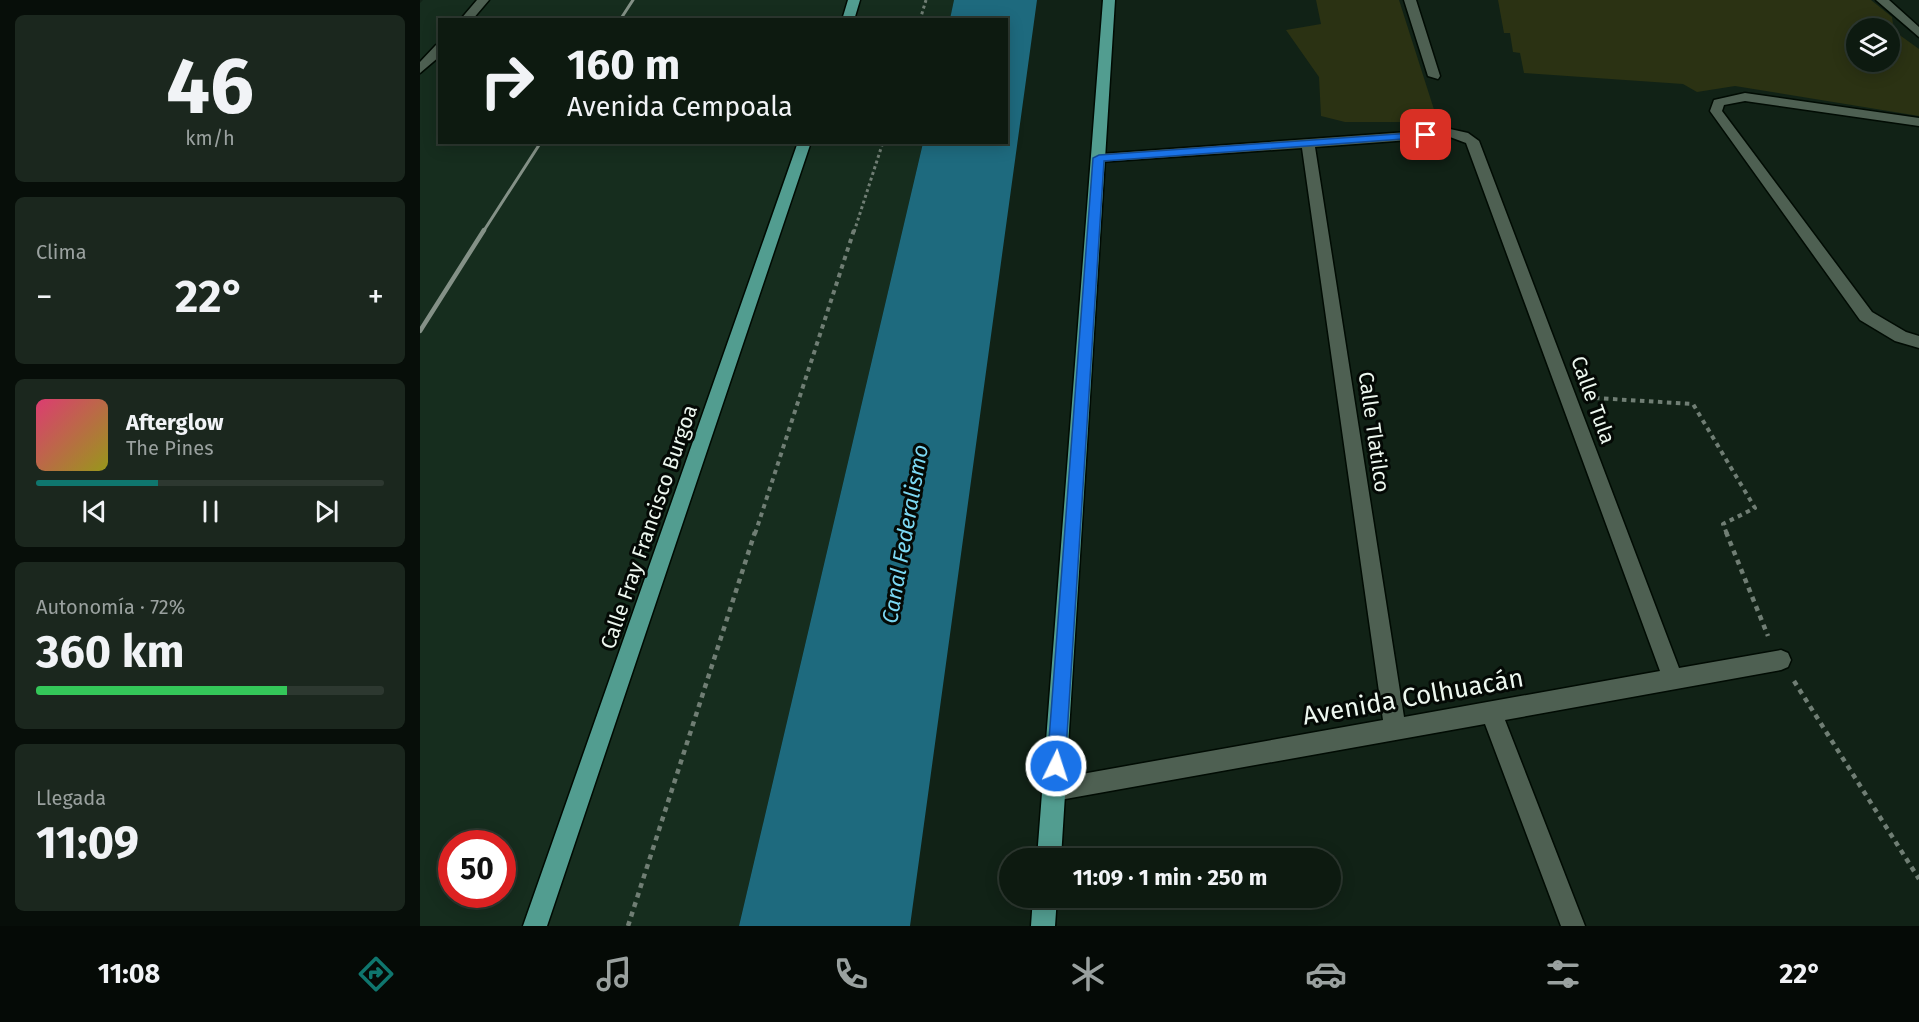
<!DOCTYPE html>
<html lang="es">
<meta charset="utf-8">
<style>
:root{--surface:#0d1a10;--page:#1b271e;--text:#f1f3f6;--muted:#9aa19f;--line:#2d3830;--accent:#0f766e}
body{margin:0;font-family:"Fira Sans",sans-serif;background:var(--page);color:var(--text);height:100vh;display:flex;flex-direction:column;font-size:22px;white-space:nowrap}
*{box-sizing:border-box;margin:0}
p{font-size:20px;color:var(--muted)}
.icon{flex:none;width:33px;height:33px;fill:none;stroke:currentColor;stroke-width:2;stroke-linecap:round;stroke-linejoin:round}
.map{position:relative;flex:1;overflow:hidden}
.details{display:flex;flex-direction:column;gap:15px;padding:15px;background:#070e09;width:420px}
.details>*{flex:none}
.banner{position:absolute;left:18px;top:18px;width:570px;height:126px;border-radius:0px;box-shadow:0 3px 15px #0003,0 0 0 2px var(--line);background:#0d1a10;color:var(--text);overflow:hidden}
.buttons{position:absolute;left:1426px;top:18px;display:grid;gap:12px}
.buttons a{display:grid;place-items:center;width:54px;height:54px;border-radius:50%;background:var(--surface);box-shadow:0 3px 15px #0003,0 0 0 2px var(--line);font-size:30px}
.speed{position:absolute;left:18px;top:830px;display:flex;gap:12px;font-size:30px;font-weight:700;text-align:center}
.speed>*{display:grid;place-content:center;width:78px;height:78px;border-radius:50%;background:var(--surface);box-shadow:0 3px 15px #0003,0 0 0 2px var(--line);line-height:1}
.speed .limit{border:9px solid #d22;background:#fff;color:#111}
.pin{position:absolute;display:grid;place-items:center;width:51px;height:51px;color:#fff;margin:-26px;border-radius:12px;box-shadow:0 3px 9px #0006}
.me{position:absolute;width:66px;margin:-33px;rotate:4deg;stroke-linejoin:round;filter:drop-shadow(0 0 4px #0008)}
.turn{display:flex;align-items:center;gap:21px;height:126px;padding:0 30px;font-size:27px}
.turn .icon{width:78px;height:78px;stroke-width:2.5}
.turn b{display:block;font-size:42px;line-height:51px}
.big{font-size:45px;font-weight:700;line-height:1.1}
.details .card{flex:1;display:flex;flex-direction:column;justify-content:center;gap:9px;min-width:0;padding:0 21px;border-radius:9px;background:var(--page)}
.details .dial{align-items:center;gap:0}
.dial b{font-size:78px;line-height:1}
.song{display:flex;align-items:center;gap:18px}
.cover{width:72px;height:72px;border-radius:9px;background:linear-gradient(135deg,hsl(340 70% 55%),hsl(60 70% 35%))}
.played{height:6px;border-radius:3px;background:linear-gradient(90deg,var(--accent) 35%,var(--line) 35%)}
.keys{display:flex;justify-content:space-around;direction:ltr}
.heat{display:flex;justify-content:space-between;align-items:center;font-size:33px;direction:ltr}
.charge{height:9px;border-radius:4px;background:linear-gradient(90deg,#34c759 72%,var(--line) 0)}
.trip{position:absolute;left:579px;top:848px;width:342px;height:60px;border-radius:30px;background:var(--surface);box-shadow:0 3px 15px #0003,0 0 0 2px var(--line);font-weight:700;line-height:60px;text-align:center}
.tab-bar{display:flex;height:96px;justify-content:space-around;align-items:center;background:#050a06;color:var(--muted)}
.tab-bar .icon{width:42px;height:42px}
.tab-bar .selected{color:var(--accent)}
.tab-bar b{font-size:27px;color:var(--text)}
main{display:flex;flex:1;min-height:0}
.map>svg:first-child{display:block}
.built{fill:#162d1e;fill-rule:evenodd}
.water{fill:#1e6a7e}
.building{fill:#2b3213;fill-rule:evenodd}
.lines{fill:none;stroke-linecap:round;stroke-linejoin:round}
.minor-casing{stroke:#010b03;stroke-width:3}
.major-casing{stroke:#010b03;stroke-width:3}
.path-far2{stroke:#707e74;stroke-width:3;stroke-dasharray:3 3;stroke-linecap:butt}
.path-far1{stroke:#707e74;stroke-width:4;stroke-dasharray:4.5 4.5;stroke-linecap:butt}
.path{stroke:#707e74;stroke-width:4.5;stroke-dasharray:5 5;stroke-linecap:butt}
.minor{fill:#4e6052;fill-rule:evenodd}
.major{fill:#529d90;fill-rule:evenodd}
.rail-far1{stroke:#849187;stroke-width:3}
.rail{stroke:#849187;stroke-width:4.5}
.route{fill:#1a73e8;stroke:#114b97;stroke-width:1.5}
.labels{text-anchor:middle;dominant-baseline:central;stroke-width:6;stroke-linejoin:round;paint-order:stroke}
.street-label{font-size:21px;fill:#edf7ef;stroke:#040905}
.water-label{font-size:22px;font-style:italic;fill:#7cd8f3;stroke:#040905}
.near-street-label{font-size:26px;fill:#edf7ef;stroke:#040905}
</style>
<main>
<section class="details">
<div class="card dial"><b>46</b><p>km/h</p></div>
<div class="card"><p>Clima</p>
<div class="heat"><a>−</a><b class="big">22°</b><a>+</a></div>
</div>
<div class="card">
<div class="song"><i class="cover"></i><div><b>Afterglow</b><p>The Pines</p></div></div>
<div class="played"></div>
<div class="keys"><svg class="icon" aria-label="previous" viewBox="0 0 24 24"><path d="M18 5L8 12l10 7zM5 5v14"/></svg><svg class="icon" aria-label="pause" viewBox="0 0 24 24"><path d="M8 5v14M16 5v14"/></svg><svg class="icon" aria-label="next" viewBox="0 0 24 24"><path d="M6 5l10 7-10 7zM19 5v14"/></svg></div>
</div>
<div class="card"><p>Autonomía · 72%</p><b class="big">360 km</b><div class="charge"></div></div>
<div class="card"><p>Llegada</p><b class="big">11:09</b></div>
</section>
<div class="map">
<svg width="1499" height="926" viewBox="0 0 1499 926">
<rect width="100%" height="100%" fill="#112216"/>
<path class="built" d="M3,0h531l-4,20h-510v122l483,1 -184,783h-319v-923zM32,843h50v51h-50z"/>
<path class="water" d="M534,0h83l-127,926h-171l184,-783 83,-1v-122l-56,-1z"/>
<path class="building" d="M896,0h83l39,122h-93l-24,-6 -2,-39 -33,-47 35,-6z
M1078,0h373l21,17 2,14 25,18v67l-184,-30 -38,6 -14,-8 -159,-11 -4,-20 -7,-1 -3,-19h-6zM1437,28h33v34h-33z"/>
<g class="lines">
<defs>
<path id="minor" d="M57,0h12l-17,20h-12z
M984,0h12l24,76 -2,3 -10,-3z
M1456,0h13l30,27v10z
M16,45h4v11l-20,17v-11z
M1325,93l174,25v8l-174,-25 -21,4 -2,6 150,201 34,20 13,4v12l-24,-7 -35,-21 -150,-209 4,-11z
M1030,129l18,4 11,8 200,527 102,-18 7,3 3,7 -3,7 -7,3 -276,50 80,206h-24l-76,-202 -431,77 -8,-3 -3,-8 3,-8 8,-3 329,-59 -81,-572 -203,14 -7,-4 7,-4zM1030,137l16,6 194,528 -256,46 -89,-570z"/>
<path id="major" d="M428,0h12l-6,20h-12z
M683,0h12l-54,858h-24z
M378,142h13l-264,784h-24z
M613,897h24l-2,29h-24z"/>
</defs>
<use href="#minor" class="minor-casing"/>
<use href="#major" class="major-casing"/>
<path class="path-far2" d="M500,20l6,-20
M434,232l29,-90"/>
<path class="path-far1" d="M1175,398l98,6 62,104 -32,16 4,10
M335,534l99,-304"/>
<path class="path" d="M1306,532l42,104
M1374,681l125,198
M208,926l127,-394"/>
<use href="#minor" class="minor"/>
<use href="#major" class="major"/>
<path class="rail-far1" d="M200,20l13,-20
M63,232l58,-90"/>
<path class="rail" d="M0,331l64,-101"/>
</g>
<path class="route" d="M1006,132l4,1v4l-326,24 -39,605 -3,6 -6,3 -6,-3 -3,-6 46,-608 6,-3z"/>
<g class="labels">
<g class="street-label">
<text transform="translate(1173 400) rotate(70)">Calle Tula</text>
<text transform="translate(954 432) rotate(82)">Calle Tlatilco</text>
<text transform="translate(229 527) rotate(-71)">Calle Fray Francisco Burgoa</text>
</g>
<g class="water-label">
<text transform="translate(485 534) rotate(-80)">Canal Federalismo</text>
</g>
<g class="near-street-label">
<text transform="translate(993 697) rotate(-10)">Avenida Colhuacán</text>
</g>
</g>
</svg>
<div class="buttons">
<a><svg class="icon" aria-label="layers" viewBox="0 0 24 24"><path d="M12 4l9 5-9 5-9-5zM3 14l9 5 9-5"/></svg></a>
</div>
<div class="speed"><div class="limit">50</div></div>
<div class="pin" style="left:1006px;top:135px;background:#d93025"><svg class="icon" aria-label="arrive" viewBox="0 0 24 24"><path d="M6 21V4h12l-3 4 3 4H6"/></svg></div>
<svg class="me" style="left:636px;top:766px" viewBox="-20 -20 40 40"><circle r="17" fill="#1a73e8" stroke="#fff" stroke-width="3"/><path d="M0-11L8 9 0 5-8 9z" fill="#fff"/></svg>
<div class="trip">11:09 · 1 min · 250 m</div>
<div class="banner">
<div class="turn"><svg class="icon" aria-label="right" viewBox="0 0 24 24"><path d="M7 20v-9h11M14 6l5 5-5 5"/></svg><div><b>160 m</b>Avenida Cempoala</div></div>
</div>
</div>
</main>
<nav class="tab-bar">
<b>11:08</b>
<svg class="icon selected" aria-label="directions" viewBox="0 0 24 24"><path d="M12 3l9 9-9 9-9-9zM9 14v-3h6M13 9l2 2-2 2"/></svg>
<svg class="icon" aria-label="music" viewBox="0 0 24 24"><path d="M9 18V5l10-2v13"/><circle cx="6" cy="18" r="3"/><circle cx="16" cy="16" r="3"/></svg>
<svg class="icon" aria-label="phone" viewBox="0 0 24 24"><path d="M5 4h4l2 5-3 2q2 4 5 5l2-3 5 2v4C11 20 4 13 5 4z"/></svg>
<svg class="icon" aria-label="climate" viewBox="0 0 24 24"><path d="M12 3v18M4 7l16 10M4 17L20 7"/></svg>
<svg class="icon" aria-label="car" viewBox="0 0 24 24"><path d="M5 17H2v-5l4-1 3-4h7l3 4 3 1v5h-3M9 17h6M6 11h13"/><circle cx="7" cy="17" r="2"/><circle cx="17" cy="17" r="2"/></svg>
<svg class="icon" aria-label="filters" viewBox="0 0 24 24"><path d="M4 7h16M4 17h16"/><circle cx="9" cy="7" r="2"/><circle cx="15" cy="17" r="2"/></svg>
<b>22°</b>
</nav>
